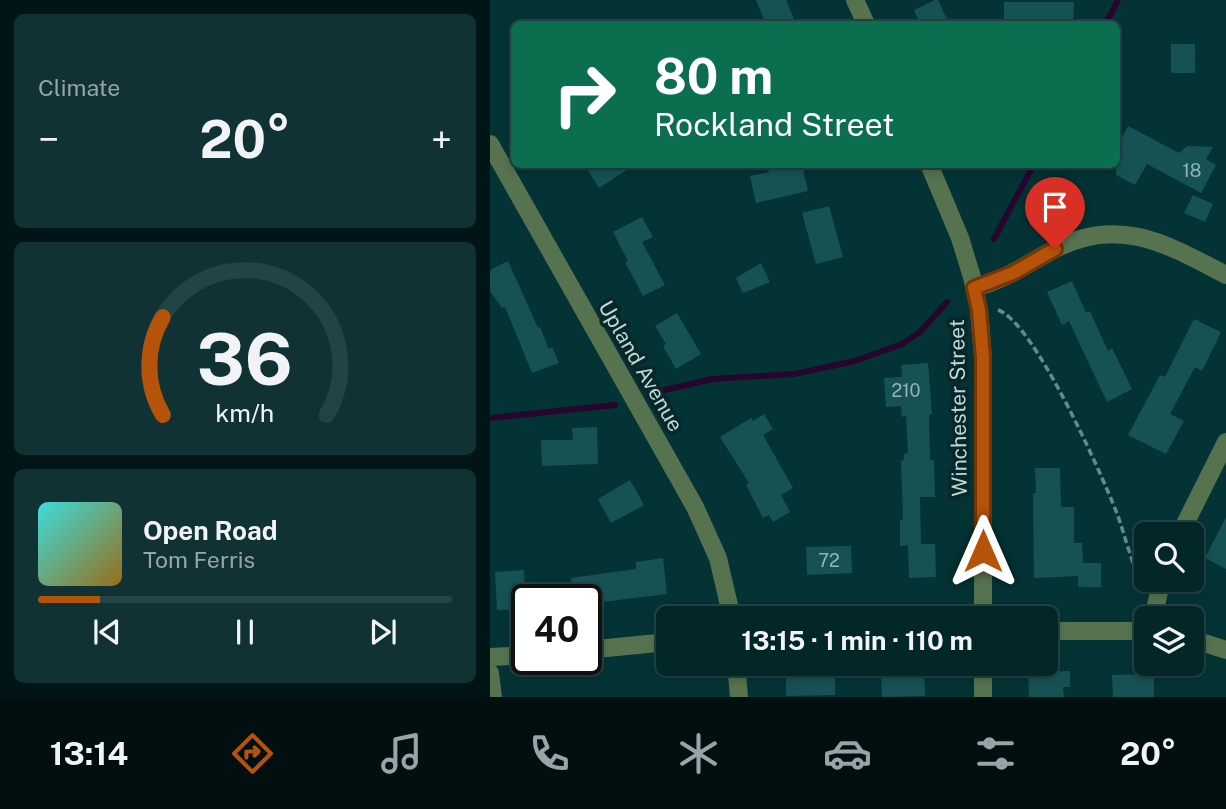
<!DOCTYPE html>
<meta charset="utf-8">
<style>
:root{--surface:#032628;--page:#113234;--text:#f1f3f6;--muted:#97a5a8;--line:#244345;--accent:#b45309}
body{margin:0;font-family:"Public Sans",sans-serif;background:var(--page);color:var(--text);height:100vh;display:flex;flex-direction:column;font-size:26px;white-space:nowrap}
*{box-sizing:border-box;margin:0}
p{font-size:23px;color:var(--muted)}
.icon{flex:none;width:38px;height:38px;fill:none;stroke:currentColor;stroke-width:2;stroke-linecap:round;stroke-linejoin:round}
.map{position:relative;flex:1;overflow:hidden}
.drawer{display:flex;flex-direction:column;gap:14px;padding:14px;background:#021516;width:490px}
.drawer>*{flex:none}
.top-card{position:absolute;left:21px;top:21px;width:609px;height:147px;border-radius:10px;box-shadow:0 4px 10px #0003,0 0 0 2px var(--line);background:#0b6e4f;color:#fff;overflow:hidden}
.controls{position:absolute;left:644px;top:522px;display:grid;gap:14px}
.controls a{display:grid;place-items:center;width:70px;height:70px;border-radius:10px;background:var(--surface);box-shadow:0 4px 10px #0003,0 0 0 2px var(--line);font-size:35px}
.speed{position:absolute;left:21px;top:584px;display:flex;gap:14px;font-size:35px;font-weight:700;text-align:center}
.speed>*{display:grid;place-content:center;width:91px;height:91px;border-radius:50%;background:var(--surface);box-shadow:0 4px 10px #0003,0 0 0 2px var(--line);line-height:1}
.speed .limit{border:4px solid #111;border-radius:10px;background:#fff;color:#111}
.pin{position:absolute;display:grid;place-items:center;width:60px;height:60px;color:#fff;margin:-72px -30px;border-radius:50% 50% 50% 0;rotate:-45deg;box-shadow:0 0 7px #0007}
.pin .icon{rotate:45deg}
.me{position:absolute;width:77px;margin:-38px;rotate:0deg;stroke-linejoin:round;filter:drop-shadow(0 0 5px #0008)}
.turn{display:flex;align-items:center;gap:24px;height:147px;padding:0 28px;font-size:32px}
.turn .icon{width:91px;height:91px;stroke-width:2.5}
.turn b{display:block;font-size:49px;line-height:60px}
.big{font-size:52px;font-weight:700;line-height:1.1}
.drawer .tile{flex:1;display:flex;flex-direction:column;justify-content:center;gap:10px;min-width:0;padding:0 24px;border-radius:10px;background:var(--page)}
.drawer .dial{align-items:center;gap:0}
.dial svg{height:182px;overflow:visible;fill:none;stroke:var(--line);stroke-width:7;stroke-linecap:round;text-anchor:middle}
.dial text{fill:var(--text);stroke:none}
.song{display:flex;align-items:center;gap:21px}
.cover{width:84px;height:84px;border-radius:10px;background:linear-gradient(135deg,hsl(180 70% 55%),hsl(40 70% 35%))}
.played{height:7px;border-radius:4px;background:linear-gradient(90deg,var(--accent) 15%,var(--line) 15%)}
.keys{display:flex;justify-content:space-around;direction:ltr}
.heat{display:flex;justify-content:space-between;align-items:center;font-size:38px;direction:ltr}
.trip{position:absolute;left:166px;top:606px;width:402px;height:70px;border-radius:10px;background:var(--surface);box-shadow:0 4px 10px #0003,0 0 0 2px var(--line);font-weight:700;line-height:70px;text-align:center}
.tab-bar{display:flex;height:112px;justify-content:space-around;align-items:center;background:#010f10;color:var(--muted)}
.tab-bar .icon{width:49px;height:49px}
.tab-bar .current{color:var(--accent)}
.tab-bar b{font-size:32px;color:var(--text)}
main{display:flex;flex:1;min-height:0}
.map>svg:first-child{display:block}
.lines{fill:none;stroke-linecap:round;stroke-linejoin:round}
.stream{stroke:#26062e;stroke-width:6}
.building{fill:#165254}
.path{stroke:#658a8c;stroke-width:3.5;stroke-dasharray:7 3.5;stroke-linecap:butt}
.minor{stroke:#56724f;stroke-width:18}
.route-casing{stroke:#753606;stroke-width:18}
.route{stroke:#b45309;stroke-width:12}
.labels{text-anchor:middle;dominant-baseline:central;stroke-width:7;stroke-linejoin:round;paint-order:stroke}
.number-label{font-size:18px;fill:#92b6b8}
.street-label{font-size:21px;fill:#bcd8d9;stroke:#092729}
</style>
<main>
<section class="drawer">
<div class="tile"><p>Climate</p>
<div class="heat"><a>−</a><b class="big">20°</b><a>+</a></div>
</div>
<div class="tile dial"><svg viewBox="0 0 100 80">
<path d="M14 69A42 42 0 1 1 86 69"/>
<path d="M14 69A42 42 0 0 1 14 26" stroke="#b45309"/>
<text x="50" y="56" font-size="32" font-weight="700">36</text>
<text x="50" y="72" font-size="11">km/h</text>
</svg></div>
<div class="tile">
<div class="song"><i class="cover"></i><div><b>Open Road</b><p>Tom Ferris</p></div></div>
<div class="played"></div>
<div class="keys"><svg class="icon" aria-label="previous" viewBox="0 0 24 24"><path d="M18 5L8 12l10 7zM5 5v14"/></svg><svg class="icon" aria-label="pause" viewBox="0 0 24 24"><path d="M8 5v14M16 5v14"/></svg><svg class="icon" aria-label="next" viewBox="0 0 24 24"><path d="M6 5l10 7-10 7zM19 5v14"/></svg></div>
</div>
</section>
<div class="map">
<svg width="736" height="697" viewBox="0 0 736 697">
<rect width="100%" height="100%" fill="#043335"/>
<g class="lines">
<path class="stream" d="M616,24l12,-24
M504,239l40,-75
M175,390l47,-11 82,-5 61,-13 47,-17 18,-12 27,-30
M0,418l125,-13"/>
</g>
<path class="building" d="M266,0h30l10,24h-30z
M445,0h3l11,24h-29l-6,-14z
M514,2h70l-1,22h-57v-2h-12z
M681,44h24v29h-24z
M638,126l51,27 8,-7 26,1 -7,12 10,6 -15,28 -54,-29 -12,21 -19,-10v-27z
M94,164h52l-37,24z
M296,164l16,1 6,26 -52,12 -6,-27 19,-4 -1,-3z
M703,195l20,9 -8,18 -21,-9z
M339,206l14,51 -27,7 -14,-51z
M152,217l11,20 -11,5 23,43 -22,11 -18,-34 3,-1 -15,-29z
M18,261l30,67 2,-1 9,22 3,-2 7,16 -27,10 -27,-66 -3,1 -12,-17v-21z
M271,263l9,19 -27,11 -7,-15z
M582,281l14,32 4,-2 18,40 4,-3 20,41 -25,13 -38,-81 -7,4 -15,-33z
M187,313l24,41 -25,15 -13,-23 3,-2 -11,-18z
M704,319l27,13 -19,39 -7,-4 -25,47 14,7 -18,33 -38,-19 32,-60 5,2z
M438,363l4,51 -3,1 1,45h4l1,37h-15l1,47h14l1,33 -27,1 -1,-33 -8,1v-26h3l-2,-60 3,1v-7l4,-1 -2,-37 -4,1 -1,-11 -15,1 -2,-29 18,-1 -1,-12z
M274,414l9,15 -10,6 30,53 -12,7 9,17 -17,10 -4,-7 -6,3 -17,-33 3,-2 -29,-46 31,-19 2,3z
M107,427l1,37 -56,2 -1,-26h32l-1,-12z
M545,468h25l1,39h13v36h8l1,20h18v24h-23v-11l-44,2 -1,-85h3z
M140,480l14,25 -33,18 -13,-24z
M736,517v52l-21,-11z
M361,546l1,27 -45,2 -1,-28z
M173,558l4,36 -81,10v-4h-13l-2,-22 65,-9v-7z
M34,570l2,39 -29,1 -2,-38z
M434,669l1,27 -43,1 -1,-23h13v-4z
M345,670v25l-49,1v-20h3v-5z
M580,671v16h-7l1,10h-35l-1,-25z
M664,674v23h-41l-1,-22z"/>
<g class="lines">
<path class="path" d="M508,310c36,12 103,163 118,201 9,23 14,49 25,71"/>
<path class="minor" d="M365,0l11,24
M0,144l205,363 23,51 14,60
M439,164l31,74 12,39 7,33 4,47v261
M484,288c29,-7 53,-24 79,-38 65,-35 114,-6 173,25
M690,534l46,-92
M663,618l9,-39
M556,631h100
M702,639l34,11
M96,650l82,-8
M0,657l37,-2
M246,663l3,34
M493,663v34
M0,673l3,24"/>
</g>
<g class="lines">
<defs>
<path id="route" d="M493,551v-193l-4,-48 -5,-22 39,-15 42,-24"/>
</defs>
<use href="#route" class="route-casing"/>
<use href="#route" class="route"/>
</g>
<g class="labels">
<g class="number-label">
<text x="702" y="170">18</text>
<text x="416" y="390">210</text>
<text x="339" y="560">72</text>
</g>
<g class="street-label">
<text transform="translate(151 366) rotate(60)">Upland Avenue</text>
<text transform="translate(468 408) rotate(-91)">Winchester Street</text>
</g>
</g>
</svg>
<div class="controls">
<a><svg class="icon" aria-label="search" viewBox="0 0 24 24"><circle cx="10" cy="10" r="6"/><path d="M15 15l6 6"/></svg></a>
<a><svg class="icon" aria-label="layers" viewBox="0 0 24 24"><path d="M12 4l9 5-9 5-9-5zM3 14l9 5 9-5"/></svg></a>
</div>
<div class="speed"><div class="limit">40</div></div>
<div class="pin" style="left:565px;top:249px;background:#d93025"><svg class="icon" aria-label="arrive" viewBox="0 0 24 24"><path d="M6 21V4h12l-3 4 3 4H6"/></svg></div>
<svg class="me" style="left:493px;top:551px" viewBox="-20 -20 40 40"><path d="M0-17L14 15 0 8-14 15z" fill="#b45309" stroke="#fff" stroke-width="4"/></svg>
<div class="trip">13:15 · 1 min · 110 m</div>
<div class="top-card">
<div class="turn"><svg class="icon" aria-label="right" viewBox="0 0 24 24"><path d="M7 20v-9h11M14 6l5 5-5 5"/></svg><div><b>80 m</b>Rockland Street</div></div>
</div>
</div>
</main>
<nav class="tab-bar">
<b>13:14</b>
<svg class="icon current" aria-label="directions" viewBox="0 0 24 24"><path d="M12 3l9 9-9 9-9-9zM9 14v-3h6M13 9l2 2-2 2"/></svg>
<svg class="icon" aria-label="music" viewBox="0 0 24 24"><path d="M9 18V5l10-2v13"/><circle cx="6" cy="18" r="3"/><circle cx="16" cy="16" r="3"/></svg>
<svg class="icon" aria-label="phone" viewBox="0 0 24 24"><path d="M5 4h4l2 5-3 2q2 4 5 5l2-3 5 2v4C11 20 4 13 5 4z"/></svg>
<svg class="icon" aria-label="climate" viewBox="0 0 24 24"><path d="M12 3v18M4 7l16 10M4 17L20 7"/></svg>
<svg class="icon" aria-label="car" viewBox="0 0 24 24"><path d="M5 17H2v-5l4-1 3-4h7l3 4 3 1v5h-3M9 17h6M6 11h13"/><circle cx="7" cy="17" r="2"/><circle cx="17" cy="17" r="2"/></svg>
<svg class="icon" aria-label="filters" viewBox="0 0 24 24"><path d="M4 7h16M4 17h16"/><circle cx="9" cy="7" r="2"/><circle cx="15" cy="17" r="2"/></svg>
<b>20°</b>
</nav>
